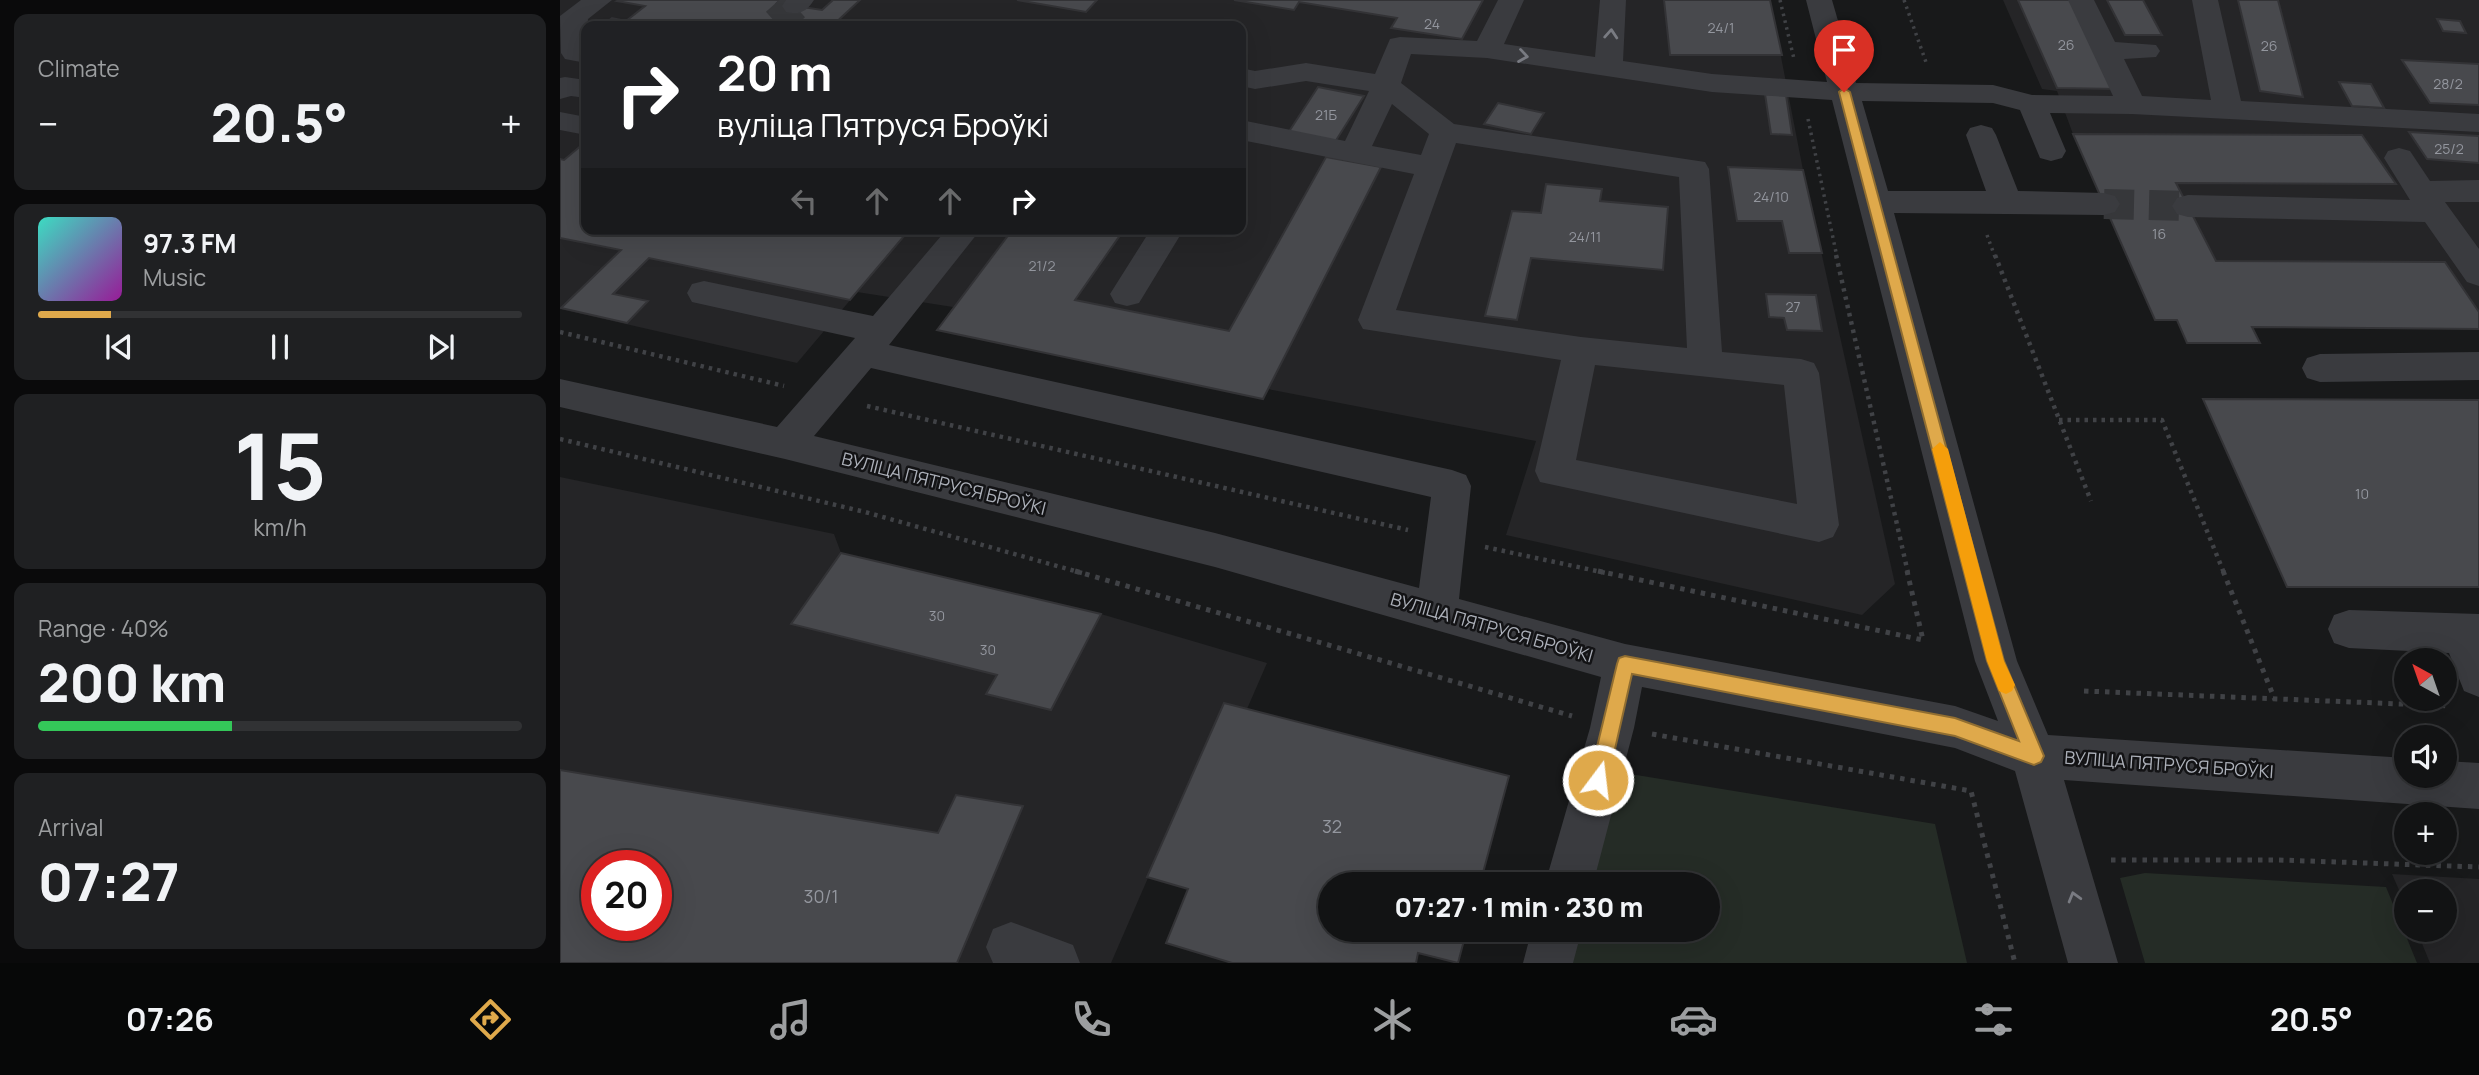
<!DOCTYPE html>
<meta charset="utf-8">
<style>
:root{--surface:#121314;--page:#1f2022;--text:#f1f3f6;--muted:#9c9ea0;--line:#313234;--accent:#dfa94b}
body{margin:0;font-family:Manrope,sans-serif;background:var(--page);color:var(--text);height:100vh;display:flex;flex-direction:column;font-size:26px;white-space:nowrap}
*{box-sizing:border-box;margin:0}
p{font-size:23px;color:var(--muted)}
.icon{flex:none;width:38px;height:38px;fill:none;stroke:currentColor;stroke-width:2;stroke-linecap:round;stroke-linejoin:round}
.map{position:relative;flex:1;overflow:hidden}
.panel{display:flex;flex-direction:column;gap:14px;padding:14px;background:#0a0a0b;width:560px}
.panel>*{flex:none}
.top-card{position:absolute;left:21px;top:21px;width:665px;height:214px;border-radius:14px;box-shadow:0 7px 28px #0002,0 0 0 2px var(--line);background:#202124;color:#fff;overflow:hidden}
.needle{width:46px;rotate:320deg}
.buttons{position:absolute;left:1834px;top:648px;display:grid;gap:14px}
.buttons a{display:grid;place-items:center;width:63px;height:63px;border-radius:50%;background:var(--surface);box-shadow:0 7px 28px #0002,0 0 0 2px var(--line);font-size:35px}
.speed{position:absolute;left:21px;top:850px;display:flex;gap:14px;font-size:35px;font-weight:700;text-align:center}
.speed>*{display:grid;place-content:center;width:91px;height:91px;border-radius:50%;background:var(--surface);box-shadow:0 7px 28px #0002,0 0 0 2px var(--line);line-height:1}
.speed .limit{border:10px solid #d22;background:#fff;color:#111}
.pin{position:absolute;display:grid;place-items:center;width:60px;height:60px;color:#fff;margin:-72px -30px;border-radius:50% 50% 50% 0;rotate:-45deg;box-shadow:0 0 7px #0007}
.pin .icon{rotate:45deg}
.me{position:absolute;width:77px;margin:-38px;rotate:15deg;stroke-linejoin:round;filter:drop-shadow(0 0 5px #0008)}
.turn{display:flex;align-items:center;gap:24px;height:147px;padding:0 21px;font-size:32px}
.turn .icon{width:91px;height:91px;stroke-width:2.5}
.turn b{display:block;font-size:49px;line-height:60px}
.lanes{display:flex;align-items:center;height:66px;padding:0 21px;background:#0003;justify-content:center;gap:35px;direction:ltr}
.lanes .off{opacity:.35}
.big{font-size:52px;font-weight:800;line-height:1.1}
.panel .card{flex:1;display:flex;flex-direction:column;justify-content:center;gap:10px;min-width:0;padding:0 24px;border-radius:14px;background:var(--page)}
.panel .dial{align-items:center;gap:0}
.dial b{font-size:91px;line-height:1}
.song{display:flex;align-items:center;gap:21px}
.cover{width:84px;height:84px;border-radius:10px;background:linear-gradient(135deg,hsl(170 70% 55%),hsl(300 70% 35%))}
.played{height:7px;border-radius:4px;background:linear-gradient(90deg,var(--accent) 15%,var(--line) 15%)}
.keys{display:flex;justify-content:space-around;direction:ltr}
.heat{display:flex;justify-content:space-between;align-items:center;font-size:38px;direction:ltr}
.charge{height:10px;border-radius:5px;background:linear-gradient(90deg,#34c759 40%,var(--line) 0)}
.trip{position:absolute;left:758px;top:872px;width:402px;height:70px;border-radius:35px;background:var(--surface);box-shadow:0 7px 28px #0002,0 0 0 2px var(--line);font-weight:800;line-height:70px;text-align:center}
.dock{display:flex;height:112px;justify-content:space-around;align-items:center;background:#070808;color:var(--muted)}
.dock .icon{width:49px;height:49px}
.dock .selected{color:var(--accent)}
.dock b{font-size:32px;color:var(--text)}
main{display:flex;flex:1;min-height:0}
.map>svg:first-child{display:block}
.built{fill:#252527;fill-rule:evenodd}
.green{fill:#252c26}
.building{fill:#48494d;stroke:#333336;stroke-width:2;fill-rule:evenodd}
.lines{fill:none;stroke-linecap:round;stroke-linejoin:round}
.minor-tunnel{stroke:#36373a;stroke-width:30;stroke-dasharray:30 15;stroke-linecap:butt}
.path-far2{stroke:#404246;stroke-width:3.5;stroke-dasharray:2.5 4.5;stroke-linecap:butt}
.path-far1{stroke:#404246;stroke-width:4.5;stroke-dasharray:3.5 5;stroke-linecap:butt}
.path{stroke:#404246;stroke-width:5;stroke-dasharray:4.5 6;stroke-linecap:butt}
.minor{fill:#3a3b3f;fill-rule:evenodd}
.oneway{stroke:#797b82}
.route{fill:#dfa94b;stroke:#916e31;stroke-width:2}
.slow{fill:#f59e0b}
.labels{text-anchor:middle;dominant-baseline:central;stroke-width:5;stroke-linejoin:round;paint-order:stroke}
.number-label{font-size:14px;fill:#93969e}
.street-label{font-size:18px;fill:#acb0b9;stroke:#131315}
.near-number-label{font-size:18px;fill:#93969e}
</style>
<main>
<section class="panel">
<div class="card"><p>Climate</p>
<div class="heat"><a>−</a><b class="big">20.5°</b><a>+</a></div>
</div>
<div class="card">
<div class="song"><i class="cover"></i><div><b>97.3 FM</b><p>Music</p></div></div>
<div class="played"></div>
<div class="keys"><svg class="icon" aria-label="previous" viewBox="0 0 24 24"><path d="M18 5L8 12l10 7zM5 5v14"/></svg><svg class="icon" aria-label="pause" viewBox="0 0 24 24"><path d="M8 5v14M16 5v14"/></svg><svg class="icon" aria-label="next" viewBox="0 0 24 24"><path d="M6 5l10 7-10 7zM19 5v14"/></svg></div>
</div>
<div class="card dial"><b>15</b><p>km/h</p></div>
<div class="card"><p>Range · 40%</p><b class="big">200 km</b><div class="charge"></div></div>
<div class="card"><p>Arrival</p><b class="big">07:27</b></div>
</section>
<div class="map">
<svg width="1919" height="963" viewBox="0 0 1919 963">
<rect width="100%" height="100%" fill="#18191a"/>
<path class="built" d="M0,0h1210l33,170 92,414 -33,31 -356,-80 30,-94 -268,-52 -5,10 -326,-69 16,-23 -96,-15 -60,71 -237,-54zM26,26h655v203h-655z
M1443,0h476v329l-226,-2 7,16h-73l-10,-23h-22l-82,-186 -16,-43 -15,-2z
M0,477l274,57 7,19 260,61 166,49 -20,46 -23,-6 -113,260h-551zM37,866h59v60h-59z
M1832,874l87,5v84h-49l-14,-34h29v-38h-39v15z"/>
<path class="green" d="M1052,771l323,53 32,139h-407l10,-34h138v-45h-126z
M1585,873l241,14 31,76h-272l-25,-85z"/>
<path class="building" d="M59,0h161l-3,3 45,7 11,-10h27l-28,26h-34l-39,-6 -7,6h-150l10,-8 14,3 19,-15 -28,-5z
M457,0h80l-11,12z
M674,0h249l-21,39 -71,-11 6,-10 -98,-16 -5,8z
M1104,0h106l12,55h-112z
M1458,0h55l45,89 -61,-1z
M1547,0h36l19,35h-37z
M1678,0h40l25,97 -43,-6z
M1877,19l23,2 6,12 -23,-2z
M1842,60l77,4v41l-49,-2z
M1779,82l32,2 13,24 -32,-2z
M758,87l46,9 -29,46 -47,-9z
M1205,94l21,1 6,40 -21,-1z
M938,103l46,10 -13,21 -47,-10z
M1849,132l70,4v27l-52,-4z
M1513,134l289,1 34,49 -220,-1 40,78 229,1 34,50v17l-227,-2 8,16h-73l-10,-23h-22z
M23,144h3v85h324l-60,71 -201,-42 -36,36 35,7 -21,22 -66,-15 60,-58 -61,-12v-79l4,1z
M766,157l55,10 -118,232 -326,-69 76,-101h102l8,2 -48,69 154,31z
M1168,167l75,3 19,83h-33l-7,-32h-45z
M986,184l56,5 -2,12 68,6 -5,63 -132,-12 -14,62 -32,-4 27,-105 29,2z
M1206,294l50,1 6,36 -35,-1 -3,-12 -15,-1z
M1643,399l276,1v187h-192z
M281,553l260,61 -50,96 -65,-16 11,-19 -206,-51z
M664,703l285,73 -29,108h-150v45h137l-9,34 -40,-10 -2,10h-184l-66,-20 22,-54 -41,-12z
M0,770l378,63 18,-38 67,11 -66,157h-397zM37,866h59v60h-59z"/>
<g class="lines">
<path class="minor-tunnel" d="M216,23l19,-17
M1544,204l84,2"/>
<path class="path-far2" d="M1220,0l14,59
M1344,0l23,65
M1248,119l29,138
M1427,235l8,22"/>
<path class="path-far1" d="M1276,255l72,318
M1435,255l96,246
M0,332l224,54
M307,406l541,124
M1499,420h103l62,153
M0,439l305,73 217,61
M925,547l121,26"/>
<path class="path" d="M515,571l497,145
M1038,571l325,69 -16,-69
M1663,571l52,129
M1524,691l366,15
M1092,734l319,57 44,172
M1551,860h168l200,7"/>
<path class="minor" d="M21,0h31l-24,19 -2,44 -21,-4 -4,-6 -1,-37z
M226,0h28c-8,12 -14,15 -28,12l-4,-6z
M938,0h26l-20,44 91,13 5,-57h26l-3,61 89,13 115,8 -21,-82h26l24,83 137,2 39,10 81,1 -45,-96h26l21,42 41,3 4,6 -4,6 -32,2 18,37 69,4 -19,-100h26l23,101 238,13v18l-347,-18 -82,-1 16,38 -4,7 -11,3 -11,-3 -20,-48 -27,-7 -131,-2 26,90h98l-20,-56 4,-7 11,-3 11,3 4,7 22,56 86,2 11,3 5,8 -5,8 -11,3 -210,-2 123,448 31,74 358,23v17h39v-14l34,2v46l-415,-29 54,183h-50l-53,-192 -60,-23 -313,-61 -8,41 -41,156h-48l45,-156 11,-51 -386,-110 -430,-108 -225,-52v-28l217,48 78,-89 -163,-36 -5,-9 5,-9 12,-3 169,35 74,-87h34l-92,116 563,125 14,5 5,11 -12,113 166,45 330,62 43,15 -23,-60 -143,-561 -120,-8 -225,-34 -76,-4 -10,29 53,41 251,38 4,7 13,183 79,7 13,4 5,10 20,152 -6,12 -14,5 -279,-60 -5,-11 26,-111 -198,-31 -5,-9 56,-146 -173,-34v-20l104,21 24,-50 -63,-10 -51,8 -14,-3v-18l14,3 51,-8 69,11 15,-35 10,-2 77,4zM832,104l37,30 -8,21 -49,-9zM896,143l223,34 8,171 -106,-11 -185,-27zM1035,365l189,20 13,119 -221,-44zM311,368l560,129 -12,91 -204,-55 -401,-97z
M5,77l21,3v18l-15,-2 -11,3v-21z
M0,112l26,5v18l-26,-5z
M1839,148l11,3 20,30 49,-1v22h-34l34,47v37l-12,-4 -42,-60 -237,-5 -11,-3 -5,-8 5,-8 11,-3 222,5 -26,-42 4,-7z
M591,229h33l-45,74 -12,3 -12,-3 -5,-9z
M1919,352v28l-159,2 -13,-4 -5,-10 5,-10 13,-4z
M1789,610l130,4v83l-15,-6 -15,-38 -100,-5 -15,-5 -6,-14 6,-14z
M451,922l62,23 7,18h-87l-7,-16 7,-18z
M972,929h50l-9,34h-50z"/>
</g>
<defs><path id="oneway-chevron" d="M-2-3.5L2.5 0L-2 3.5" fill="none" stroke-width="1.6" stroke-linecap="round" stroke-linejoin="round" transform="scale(1.75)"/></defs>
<g class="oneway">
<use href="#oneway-chevron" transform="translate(1051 34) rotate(-86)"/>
<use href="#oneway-chevron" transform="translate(963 56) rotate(9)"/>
<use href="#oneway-chevron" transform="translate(1514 897) rotate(-106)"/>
</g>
<path class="route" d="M1284,88l6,4 154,569 40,95 -3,6 -7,3 -79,-29 -323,-62 -24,106 -3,6 -7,3 -7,-3 -2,-6 28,-116 2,-6 6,-2 330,62 64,23 -32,-80 -148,-569z"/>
<path class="slow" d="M1380,442l8,7 56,212 11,24 -3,6 -6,3 -7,-3 -12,-30 -55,-212z"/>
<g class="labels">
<g class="number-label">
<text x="872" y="23">24</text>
<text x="1161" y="27">24/1</text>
<text x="1506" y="44">26</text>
<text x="1709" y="45">26</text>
<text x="1888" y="83">28/2</text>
<text x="766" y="114">21Б</text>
<text x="1889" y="148">25/2</text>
<text x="1211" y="196">24/10</text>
<text x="1599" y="233">16</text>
<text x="1025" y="236">24/11</text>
<text x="482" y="265">21/2</text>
<text x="1233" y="306">27</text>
<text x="1802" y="493">10</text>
<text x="377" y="615">30</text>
<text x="428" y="649">30</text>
</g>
<g class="street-label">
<text transform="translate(384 483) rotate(14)">ВУЛІЦА ПЯТРУСЯ БРОЎКІ</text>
<text transform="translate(932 627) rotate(16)">ВУЛІЦА ПЯТРУСЯ БРОЎКІ</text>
<text transform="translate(1609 764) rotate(4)">ВУЛІЦА ПЯТРУСЯ БРОЎКІ</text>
</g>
<g class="near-number-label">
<text x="772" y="826">32</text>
<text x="261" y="896">30/1</text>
</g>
</g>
</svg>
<div class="buttons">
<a><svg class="needle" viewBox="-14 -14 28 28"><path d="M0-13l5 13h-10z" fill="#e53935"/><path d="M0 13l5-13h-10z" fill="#9c9ea0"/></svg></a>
<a><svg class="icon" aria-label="sound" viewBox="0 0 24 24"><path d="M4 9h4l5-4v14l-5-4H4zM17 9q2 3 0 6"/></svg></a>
<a>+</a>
<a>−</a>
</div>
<div class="speed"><div class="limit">20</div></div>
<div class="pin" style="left:1284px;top:92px;background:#d93025"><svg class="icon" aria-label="arrive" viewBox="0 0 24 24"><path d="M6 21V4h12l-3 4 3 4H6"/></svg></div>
<svg class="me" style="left:1038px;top:780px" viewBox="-20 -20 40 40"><circle r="17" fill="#dfa94b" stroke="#fff" stroke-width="3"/><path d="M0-11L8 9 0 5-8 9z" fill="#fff"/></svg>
<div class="trip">07:27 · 1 min · 230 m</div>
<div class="top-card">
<div class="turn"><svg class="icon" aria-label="right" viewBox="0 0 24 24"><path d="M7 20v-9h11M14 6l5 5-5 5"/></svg><div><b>20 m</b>вуліца Пятруся Броўкі</div></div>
<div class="lanes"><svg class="icon off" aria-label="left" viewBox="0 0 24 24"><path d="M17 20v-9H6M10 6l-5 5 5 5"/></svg><svg class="icon off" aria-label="ahead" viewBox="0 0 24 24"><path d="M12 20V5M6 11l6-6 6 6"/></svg><svg class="icon off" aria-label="ahead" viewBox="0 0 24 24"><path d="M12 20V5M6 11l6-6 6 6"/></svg><svg class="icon" aria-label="right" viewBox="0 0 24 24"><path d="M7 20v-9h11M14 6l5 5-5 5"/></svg></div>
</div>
</div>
</main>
<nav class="dock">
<b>07:26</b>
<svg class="icon selected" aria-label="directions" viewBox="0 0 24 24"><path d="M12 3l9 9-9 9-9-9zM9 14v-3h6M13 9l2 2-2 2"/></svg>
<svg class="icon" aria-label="music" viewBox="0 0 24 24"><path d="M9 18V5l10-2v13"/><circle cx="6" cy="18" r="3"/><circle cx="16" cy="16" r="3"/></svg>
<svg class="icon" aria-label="phone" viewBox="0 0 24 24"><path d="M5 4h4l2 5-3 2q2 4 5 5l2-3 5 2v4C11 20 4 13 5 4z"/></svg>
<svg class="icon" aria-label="climate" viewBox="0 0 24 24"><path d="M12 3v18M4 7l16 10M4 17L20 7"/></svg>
<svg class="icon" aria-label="car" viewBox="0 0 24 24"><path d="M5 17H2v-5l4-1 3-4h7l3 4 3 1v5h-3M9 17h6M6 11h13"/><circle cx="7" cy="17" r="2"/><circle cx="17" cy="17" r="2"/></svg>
<svg class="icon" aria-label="filters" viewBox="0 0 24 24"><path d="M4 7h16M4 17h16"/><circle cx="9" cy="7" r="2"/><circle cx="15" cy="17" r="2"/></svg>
<b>20.5°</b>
</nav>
